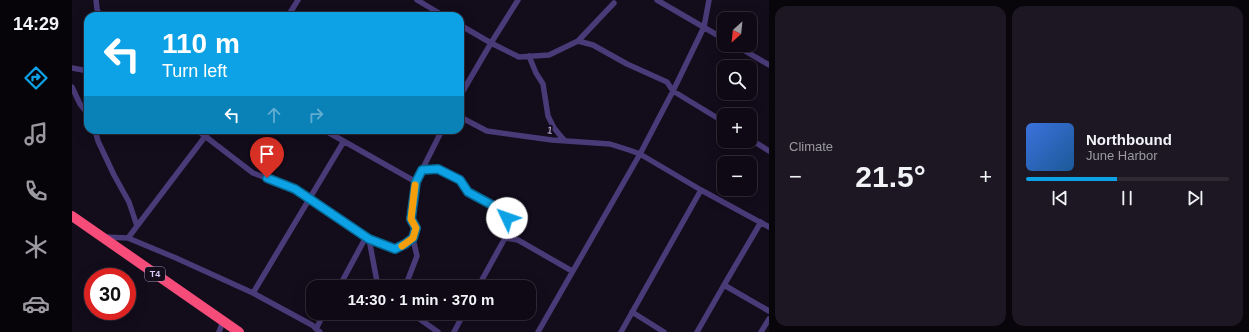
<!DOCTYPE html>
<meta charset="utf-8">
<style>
:root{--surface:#0e0914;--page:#1c1722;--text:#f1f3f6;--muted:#9b9aa0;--line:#2e2a34;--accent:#0da2e5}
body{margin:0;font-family:Helvetica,sans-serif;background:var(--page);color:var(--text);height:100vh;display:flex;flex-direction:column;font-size:15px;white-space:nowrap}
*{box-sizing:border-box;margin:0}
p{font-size:13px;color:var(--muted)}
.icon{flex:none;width:22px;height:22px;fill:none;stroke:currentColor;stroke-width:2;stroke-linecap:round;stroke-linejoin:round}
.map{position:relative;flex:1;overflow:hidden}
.drawer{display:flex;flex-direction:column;gap:6px;padding:6px;background:#08050b;width:480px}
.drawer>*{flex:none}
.hud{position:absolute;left:12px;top:12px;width:380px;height:122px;border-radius:12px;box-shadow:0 4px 16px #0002,0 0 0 1px var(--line);background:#0da2e5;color:#fff;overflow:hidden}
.needle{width:26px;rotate:207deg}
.fabs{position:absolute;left:645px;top:12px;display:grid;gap:8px}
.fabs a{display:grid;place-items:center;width:40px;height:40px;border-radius:8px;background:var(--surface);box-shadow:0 4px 16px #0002,0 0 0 1px var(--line);font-size:20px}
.speed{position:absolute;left:12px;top:268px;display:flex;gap:8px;font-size:20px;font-weight:700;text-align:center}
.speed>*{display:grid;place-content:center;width:52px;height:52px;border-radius:50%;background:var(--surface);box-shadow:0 4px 16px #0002,0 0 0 1px var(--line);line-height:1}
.speed .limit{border:6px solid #d22;background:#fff;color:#111}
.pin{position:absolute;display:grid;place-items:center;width:34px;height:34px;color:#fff;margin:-41px -17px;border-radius:50% 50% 50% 0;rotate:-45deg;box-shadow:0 0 4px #0007}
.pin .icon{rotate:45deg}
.me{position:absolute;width:44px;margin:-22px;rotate:312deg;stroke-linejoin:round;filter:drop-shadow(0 0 3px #0008)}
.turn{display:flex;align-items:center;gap:14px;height:84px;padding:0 12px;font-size:18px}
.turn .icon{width:52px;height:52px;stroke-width:2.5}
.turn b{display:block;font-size:28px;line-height:34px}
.lanes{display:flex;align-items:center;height:38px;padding:0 12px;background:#0003;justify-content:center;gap:20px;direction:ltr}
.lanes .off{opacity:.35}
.big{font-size:30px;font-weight:600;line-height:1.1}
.drawer .tile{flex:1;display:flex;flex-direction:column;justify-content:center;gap:6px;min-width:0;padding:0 14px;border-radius:12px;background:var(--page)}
.song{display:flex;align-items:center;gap:12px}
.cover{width:48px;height:48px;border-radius:6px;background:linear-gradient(135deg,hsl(220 70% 55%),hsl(210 70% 35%))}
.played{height:4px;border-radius:2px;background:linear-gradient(90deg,var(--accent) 45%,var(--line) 45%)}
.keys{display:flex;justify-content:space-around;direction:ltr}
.heat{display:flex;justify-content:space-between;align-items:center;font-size:22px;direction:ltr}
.drawer .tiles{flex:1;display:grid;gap:6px;grid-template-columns:repeat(2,1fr)}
.trip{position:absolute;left:234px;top:280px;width:230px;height:40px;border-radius:12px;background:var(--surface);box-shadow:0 4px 16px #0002,0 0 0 1px var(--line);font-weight:600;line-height:40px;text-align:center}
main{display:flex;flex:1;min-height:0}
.tabs{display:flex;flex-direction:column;width:72px;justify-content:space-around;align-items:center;background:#060408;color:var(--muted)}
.tabs .icon{width:28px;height:28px}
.tabs .current{color:var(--accent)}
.tabs b{font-size:18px;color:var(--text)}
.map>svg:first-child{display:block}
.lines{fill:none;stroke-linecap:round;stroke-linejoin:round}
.street{stroke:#493a78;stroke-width:5.5}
.highway{stroke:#f54c79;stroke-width:10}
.route-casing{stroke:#086995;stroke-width:10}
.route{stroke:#0da2e5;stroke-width:7}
.slow{stroke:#f59e0b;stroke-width:7}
.labels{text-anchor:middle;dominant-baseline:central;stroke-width:4;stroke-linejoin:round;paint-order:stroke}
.shield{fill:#120c1b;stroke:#9e91b8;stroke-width:1}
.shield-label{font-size:9px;font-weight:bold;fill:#dacafc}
.street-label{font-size:10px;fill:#dacafc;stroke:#120c1b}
</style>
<main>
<nav class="tabs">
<b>14:29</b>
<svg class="icon current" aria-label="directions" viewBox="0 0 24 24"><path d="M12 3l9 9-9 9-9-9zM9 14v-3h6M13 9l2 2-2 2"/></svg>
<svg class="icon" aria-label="music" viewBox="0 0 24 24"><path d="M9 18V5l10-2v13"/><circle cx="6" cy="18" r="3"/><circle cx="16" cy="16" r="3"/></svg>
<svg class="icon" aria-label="phone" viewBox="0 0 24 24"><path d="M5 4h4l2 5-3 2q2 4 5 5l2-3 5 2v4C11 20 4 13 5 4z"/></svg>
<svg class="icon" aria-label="climate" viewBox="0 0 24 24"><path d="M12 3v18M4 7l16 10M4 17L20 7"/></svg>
<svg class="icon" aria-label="car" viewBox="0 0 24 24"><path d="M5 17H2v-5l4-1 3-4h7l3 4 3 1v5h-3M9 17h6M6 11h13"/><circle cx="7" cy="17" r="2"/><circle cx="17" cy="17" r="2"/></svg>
</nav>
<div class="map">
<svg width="697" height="332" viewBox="0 0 697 332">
<rect width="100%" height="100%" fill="#120c1b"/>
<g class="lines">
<path class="street" d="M24,0l1,9 3,7
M345,0l27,16
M446,0l-27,43 28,14 30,-2 29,-14 15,4 34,19 40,18 6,9 51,31
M585,0l67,39
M216,16l10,-16
M388,25l31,18 -31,53
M506,41l36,-38
M663,45l34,20
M457,56l7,17 7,11 5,32 6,12 10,12
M0,68l16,3
M0,87l8,17 8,10
M388,115l4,4 23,12 65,9 58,4 19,6 11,4 61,36 68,37
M23,130l3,11 16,34 15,27 8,24
M125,130l56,43 42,16 74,50 9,48
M252,130l92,52 26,-52
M678,139l19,12
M350,170l15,-1 23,11 9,12 23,13 15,13 -4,9 2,11
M689,222l-37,63 45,26
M32,237l24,1 48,20 77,35 59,32 8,7
M56,238l82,-108
M297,239l26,10 10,-4 8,-6 3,-11 -5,-9 5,-37
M267,287l27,-50
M333,287l12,-31 -4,-17
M406,287l27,-49 13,2 54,31
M181,293l91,-152
M560,312l32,20
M339,313l27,19
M244,329l8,-16
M147,332l4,-11
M382,332l10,-19
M466,332l102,-178 33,-63 31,-64 5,-27
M549,332l80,-142
M625,332l27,-47
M689,332l8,-13"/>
<path class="highway" d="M0,216l167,116"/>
</g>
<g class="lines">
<defs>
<path id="route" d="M195,178l28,11 74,50 26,10 10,-5 8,-6 3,-10 -5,-9 5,-37 6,-12 16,-1 22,11 8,12 24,13 15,13"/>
</defs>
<use href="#route" class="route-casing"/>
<use href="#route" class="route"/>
<path class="slow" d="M330,246l11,-8 3,-10 -5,-9 4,-34"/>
</g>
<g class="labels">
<rect class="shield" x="73" y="267" width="20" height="14" rx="3"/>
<g class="shield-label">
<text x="83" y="274">T4</text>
</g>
<g class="street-label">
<text transform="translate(478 130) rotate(6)">1</text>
</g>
</g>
</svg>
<div class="fabs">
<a><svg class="needle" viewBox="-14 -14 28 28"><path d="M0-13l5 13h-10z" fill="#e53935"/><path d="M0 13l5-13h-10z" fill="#9b9aa0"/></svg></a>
<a><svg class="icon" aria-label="search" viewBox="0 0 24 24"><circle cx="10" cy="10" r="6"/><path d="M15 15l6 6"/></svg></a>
<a>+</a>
<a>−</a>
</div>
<div class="speed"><div class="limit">30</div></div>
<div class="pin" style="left:195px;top:178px;background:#d93025"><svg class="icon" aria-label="arrive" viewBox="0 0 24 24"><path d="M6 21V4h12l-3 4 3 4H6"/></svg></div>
<svg class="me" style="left:435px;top:218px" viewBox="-20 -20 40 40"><circle r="19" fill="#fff"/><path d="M0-13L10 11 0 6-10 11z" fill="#0da2e5"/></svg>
<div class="trip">14:30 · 1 min · 370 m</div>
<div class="hud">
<div class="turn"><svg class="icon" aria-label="left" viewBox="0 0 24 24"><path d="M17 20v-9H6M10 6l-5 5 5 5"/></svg><div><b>110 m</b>Turn left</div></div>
<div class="lanes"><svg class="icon" aria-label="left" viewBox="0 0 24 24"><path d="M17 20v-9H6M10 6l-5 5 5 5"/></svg><svg class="icon off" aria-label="ahead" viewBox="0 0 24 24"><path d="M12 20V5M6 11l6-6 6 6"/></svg><svg class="icon off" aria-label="right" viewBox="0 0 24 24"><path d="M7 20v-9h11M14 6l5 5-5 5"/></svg></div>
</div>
</div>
<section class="drawer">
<div class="tiles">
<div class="tile"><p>Climate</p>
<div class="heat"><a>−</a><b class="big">21.5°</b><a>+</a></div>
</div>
<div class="tile">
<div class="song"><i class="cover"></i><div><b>Northbound</b><p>June Harbor</p></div></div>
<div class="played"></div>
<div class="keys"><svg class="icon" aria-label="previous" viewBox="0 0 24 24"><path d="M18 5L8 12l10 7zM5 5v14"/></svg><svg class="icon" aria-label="pause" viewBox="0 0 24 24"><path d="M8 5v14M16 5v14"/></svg><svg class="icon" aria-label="next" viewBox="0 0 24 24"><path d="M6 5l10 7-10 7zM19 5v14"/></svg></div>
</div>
</div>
</section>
</main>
